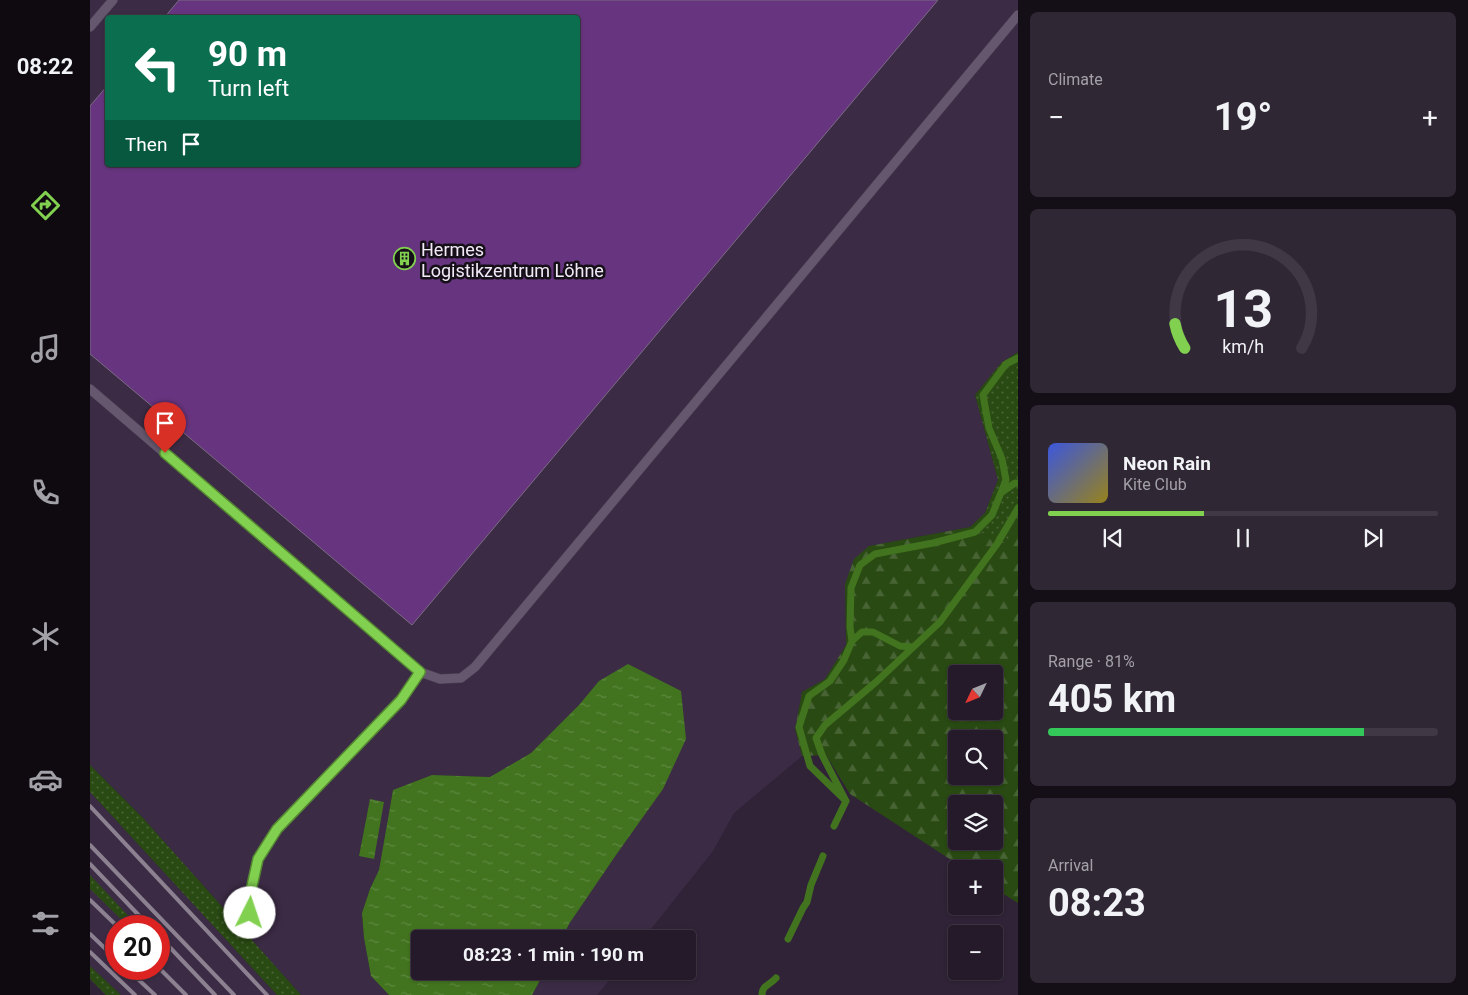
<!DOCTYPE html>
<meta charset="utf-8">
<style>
:root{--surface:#241a29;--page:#302735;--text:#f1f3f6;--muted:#a3a1a8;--line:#413846;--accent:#82d04f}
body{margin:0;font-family:Roboto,sans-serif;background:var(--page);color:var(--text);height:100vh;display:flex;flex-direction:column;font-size:19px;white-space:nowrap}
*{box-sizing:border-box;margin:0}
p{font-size:16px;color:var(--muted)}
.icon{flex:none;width:28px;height:28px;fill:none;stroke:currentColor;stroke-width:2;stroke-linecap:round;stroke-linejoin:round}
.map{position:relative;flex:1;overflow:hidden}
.side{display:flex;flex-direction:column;gap:12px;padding:12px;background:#140e17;width:450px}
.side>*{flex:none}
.banner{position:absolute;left:15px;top:15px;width:475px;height:152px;border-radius:5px;box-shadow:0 1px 4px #0004,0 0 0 1px var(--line);background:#0b6e4f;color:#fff;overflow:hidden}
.needle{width:32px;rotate:227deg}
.tools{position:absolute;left:858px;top:665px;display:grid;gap:10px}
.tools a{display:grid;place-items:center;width:55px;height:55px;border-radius:5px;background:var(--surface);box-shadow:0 1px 4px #0004,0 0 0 1px var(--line);font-size:25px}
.speed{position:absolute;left:15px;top:915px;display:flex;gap:10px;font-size:25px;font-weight:700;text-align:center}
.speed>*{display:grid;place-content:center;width:65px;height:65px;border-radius:50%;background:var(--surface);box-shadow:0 1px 4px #0004,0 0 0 1px var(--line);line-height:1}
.speed .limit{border:8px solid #d22;background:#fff;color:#111}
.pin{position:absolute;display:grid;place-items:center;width:42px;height:42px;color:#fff;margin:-51px -21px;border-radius:50% 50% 50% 0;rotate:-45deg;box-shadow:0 0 5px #0007}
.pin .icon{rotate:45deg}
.me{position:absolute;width:55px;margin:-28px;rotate:4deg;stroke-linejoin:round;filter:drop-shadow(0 0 4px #0008)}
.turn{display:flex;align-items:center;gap:18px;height:105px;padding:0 20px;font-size:22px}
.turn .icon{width:65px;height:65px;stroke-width:2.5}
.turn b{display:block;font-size:35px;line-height:42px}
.then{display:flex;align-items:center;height:48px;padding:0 20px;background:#0003;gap:10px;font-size:19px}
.big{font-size:38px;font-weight:700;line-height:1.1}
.side .widget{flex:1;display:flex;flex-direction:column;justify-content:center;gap:8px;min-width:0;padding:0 18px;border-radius:8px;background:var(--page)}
.side .dial{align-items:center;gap:0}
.dial svg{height:130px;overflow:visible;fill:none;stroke:var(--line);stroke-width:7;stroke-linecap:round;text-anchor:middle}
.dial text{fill:var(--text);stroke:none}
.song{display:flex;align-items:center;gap:15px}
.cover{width:60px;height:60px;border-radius:8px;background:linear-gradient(135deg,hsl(230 70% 55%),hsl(50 70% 35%))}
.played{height:5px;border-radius:2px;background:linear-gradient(90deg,var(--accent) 40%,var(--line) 40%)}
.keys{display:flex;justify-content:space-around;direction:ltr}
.heat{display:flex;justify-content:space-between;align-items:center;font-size:28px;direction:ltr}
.charge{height:8px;border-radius:4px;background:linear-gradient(90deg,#34c759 81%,var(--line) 0)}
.trip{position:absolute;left:321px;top:930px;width:285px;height:50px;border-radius:5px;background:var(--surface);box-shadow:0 1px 4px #0004,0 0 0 1px var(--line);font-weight:700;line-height:50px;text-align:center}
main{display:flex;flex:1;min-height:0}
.tabs{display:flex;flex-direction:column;width:90px;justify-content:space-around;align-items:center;background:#0e0a10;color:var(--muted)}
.tabs .icon{width:35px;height:35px}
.tabs .selected{color:var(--accent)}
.tabs b{font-size:22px;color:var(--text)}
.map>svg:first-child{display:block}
.built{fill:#3c2b45;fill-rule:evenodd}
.grass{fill:url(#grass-dots)}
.forest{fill:url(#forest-firs);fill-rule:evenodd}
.water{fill:url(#water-ripples)}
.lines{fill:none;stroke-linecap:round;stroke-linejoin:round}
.stream{stroke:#42741f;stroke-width:7}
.building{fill:#67357f;stroke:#7b6c83}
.lane-casing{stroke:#4d4152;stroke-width:10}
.lane{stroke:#65576d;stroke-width:9}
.rail{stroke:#8c8191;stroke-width:4}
.route-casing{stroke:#548733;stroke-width:12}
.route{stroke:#82d04f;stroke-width:9}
.labels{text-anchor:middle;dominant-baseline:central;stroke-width:5;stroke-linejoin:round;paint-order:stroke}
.poi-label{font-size:18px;fill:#f3eaf7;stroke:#150f18;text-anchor:start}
</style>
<main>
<nav class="tabs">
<b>08:22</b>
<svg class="icon selected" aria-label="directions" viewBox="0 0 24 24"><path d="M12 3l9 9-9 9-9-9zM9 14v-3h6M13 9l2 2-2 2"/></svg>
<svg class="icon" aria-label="music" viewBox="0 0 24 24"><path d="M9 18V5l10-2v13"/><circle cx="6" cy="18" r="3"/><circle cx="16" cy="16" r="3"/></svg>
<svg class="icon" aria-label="phone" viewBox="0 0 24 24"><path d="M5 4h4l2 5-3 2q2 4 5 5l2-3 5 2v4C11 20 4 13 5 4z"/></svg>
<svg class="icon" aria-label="climate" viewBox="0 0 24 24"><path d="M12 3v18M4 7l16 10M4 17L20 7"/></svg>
<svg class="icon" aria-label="car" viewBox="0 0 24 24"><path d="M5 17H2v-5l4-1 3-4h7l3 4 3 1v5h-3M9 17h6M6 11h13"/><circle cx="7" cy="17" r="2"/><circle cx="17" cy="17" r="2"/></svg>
<svg class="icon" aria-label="filters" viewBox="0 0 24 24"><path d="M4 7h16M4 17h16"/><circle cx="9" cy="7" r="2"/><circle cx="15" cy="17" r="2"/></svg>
</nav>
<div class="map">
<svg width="928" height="995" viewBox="0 0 928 995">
<defs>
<pattern id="grass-dots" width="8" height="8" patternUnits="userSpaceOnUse" patternTransform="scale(1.25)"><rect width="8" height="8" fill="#294a12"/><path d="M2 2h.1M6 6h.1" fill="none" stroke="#486435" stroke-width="1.8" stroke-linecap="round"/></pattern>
<pattern id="forest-firs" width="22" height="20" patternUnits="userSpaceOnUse" patternTransform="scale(1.25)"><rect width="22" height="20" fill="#294a12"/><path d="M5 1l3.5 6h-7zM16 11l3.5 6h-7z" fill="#486435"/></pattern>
<pattern id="water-ripples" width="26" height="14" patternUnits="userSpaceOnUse" patternTransform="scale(1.25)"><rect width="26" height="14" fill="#42741f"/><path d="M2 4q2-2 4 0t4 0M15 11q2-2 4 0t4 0" fill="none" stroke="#5e8840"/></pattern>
</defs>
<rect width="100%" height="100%" fill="#302337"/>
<path class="built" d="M0,0h928v352l-17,11 -26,32 23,85 -13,33 -15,14 -101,19 -24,38 1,61 -21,34 -23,13 -7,37 7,27 -68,57 -21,38 -70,88h-81l7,-15 47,-69 47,-66 -64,-108 -20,24 -48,48 -41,24 -58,-2 -39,15 -14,80 -9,19 -8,25 2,24 7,38 18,19h-88l-158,-177 -53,-53zM18,18h470v147h-470zM280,800l14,2 -11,57 -14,-4z
M0,792l187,203h-156l-31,-29zM26,926h43v43h-43z
M455,971h72l-20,24h-65z"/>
<path class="grass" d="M928,352v169l-13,24 -35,-18 15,-14 13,-33 -23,-85 26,-32z
M0,765l53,53 158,177h-24l-187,-203z
M0,875l47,50v1h-9l-38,-37z
M0,966l31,29h-15l-16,-16z"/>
<path class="forest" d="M928,521v382l-24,-15v-19h-29l-115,-75 -24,-39 -24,1 -7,-27 7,-37 23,-13 21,-34 -1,-61 9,-25 15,-13 101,-19 35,17zM866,674h38v37h-38zM866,739h38v37h-38zM866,804h38v37h-38z"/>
<path class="water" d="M538,664l53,27 5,48 -23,50 -47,66 -47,69 -7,15h-142v32h125l-13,24h-143l-18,-19 -7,-38 -2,-25 8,-24 9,-19 14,-80 39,-15 58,2 41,-24 48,-48 20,-24z
M280,799l14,3 -10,57 -15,-3z"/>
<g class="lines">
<path class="stream" d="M912,492l13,-9h3
M762,641l10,-9h11l27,14 12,1
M756,801l-36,-35 -11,-39 10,-31 21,-15 14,-21 8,-19 -2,-14 1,-39 9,-23 15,-11 58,-11 42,-11 17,-17 14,-35 -4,-21 -13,-31 -6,-33 23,-31 12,-6
M744,826l12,-25 -24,-46 -6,-17 9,-13 51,-43 64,-60 57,-78 21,-36
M698,939l15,-31 4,-6 4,-17 12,-29
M672,995c0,-10 8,-10 14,-17"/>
</g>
<path class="building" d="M89,0h759l-526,625 -322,-271v-248l18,-21v80h470v-147h-414z"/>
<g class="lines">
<defs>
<path id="lane" d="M0,27l23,-27
M0,389l330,283 20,7 21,-1 14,-11 543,-652
M160,931l1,-36 7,-36 19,-30 124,-129 19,-28"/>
</defs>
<use href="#lane" class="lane-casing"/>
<use href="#lane" class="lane"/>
<path class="rail" d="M0,806l177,189
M0,845l144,150
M0,864l59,62
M0,900l27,26
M0,934l26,25
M69,936l56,59
M0,952l45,43
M69,968l27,27
M37,969l28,26"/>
</g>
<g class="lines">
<defs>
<path id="route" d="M75,453l255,219 -19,28 -124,129 -19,30 -8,36v18"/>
</defs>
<use href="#route" class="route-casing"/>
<use href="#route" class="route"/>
</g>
<defs>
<symbol id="building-ring" viewBox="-11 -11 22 22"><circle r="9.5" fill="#150f18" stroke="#82d04f" stroke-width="1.5"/><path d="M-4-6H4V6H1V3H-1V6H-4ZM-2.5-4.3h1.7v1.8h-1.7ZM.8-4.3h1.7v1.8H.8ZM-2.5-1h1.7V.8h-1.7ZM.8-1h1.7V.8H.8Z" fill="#82d04f"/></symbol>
</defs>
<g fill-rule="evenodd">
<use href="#building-ring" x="302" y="246" width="25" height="25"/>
</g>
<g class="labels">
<g class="poi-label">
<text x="331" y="249">Hermes<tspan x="331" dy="21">Logistikzentrum Löhne</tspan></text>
</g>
</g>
</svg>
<div class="tools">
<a><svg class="needle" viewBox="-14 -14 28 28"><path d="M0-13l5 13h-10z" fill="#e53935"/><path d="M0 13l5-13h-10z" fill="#a3a1a8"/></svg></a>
<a><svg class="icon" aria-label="search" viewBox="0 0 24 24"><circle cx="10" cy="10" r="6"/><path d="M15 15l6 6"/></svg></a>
<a><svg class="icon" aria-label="layers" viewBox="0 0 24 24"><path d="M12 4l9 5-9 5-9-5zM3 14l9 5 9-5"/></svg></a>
<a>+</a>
<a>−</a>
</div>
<div class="speed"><div class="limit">20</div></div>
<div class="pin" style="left:75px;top:453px;background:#d93025"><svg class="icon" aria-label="arrive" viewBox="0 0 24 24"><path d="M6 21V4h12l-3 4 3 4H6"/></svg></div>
<svg class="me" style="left:160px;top:913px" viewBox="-20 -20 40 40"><circle r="19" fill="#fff"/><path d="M0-13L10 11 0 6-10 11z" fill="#82d04f"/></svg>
<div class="trip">08:23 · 1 min · 190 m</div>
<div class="banner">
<div class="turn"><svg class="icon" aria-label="left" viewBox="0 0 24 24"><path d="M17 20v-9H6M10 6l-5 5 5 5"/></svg><div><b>90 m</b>Turn left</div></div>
<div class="then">Then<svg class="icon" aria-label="arrive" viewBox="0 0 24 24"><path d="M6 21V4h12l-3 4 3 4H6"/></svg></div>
</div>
</div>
<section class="side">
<div class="widget"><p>Climate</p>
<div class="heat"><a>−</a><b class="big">19°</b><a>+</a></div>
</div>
<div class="widget dial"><svg viewBox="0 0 100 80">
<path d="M14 69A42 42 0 1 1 86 69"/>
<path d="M14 69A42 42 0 0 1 8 54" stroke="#82d04f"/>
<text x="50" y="56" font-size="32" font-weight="700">13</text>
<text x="50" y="72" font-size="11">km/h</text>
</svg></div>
<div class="widget">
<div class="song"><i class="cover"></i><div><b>Neon Rain</b><p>Kite Club</p></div></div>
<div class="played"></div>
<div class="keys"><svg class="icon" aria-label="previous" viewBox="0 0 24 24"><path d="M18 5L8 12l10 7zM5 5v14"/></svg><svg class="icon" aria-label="pause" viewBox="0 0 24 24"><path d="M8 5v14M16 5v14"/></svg><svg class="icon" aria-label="next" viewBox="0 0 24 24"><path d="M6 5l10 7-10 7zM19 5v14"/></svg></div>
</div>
<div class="widget"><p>Range · 81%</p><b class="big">405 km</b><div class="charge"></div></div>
<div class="widget"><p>Arrival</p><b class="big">08:23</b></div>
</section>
</main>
